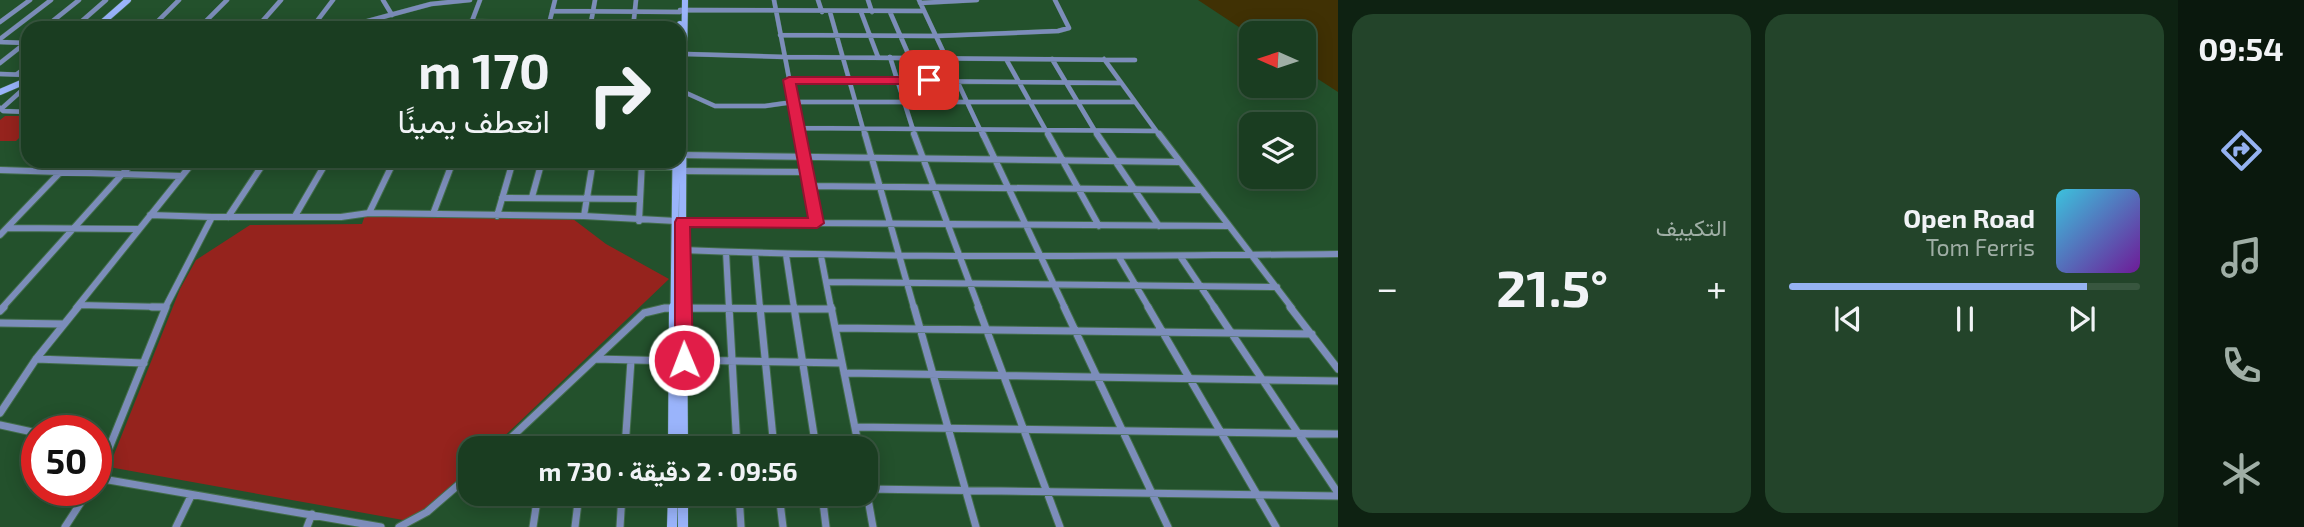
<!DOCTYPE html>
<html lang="ar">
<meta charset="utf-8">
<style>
:root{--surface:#1a3d21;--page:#23442a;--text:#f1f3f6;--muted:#9faea5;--line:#38563f;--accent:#95b2f1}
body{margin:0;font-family:"Exo 2",Vazirmatn,sans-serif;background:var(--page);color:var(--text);direction:rtl;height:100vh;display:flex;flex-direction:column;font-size:26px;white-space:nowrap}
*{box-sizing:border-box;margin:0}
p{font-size:23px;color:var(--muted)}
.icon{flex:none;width:38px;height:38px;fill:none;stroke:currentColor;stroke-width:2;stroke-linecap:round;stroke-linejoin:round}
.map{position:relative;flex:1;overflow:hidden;direction:ltr}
.drawer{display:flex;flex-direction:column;gap:14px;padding:14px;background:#0e2212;width:840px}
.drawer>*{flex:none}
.banner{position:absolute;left:21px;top:21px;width:665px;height:147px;border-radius:21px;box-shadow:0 4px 18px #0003,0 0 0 2px var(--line);direction:rtl;background:#1a3d21;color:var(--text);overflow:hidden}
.needle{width:46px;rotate:273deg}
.buttons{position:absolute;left:1239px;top:21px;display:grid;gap:14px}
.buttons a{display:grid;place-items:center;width:77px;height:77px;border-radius:14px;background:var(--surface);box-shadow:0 4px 18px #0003,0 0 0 2px var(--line);font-size:35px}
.speed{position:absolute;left:21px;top:415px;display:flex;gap:14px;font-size:35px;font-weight:700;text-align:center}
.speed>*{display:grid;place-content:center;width:91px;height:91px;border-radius:50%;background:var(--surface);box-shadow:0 4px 18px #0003,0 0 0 2px var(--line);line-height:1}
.speed .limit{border:10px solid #d22;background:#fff;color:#111}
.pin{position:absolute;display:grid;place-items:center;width:60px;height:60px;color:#fff;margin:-30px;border-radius:14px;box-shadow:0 4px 10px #0006}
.me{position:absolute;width:77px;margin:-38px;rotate:359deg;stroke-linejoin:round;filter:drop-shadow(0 0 5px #0008)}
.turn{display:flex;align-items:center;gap:24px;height:147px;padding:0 21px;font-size:32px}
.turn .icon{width:91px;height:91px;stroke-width:2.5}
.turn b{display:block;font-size:49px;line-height:60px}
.big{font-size:52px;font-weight:700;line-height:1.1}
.drawer .card{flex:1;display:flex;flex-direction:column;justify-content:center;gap:10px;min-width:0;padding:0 24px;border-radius:21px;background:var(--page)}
.song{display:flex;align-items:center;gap:21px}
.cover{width:84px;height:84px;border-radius:10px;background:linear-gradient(135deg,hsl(190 70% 55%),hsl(280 70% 35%))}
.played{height:7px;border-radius:4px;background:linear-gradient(90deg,var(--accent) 85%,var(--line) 85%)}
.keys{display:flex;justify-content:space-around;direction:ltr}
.heat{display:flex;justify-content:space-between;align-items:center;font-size:38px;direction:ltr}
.drawer .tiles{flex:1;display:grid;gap:14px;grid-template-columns:repeat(2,1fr)}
.trip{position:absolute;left:458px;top:436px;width:420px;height:70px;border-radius:21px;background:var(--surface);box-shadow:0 4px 18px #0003,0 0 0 2px var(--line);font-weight:700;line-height:70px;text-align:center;direction:rtl}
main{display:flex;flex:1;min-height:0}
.tab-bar{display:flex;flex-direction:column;width:126px;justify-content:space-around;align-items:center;background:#0a180d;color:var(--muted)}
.tab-bar .icon{width:49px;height:49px}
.tab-bar .on{color:var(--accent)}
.tab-bar b{font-size:32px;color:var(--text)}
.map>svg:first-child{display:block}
.green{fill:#95231d}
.water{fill:#403104}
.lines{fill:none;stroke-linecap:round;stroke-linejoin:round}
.street-far2-casing{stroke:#426d4a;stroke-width:5}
.street-far1-casing{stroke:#426d4a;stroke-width:8}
.street-casing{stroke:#426d4a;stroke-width:9}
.secondary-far2-casing{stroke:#426d4a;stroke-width:7}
.secondary-far1-casing{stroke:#426d4a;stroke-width:9}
.secondary-casing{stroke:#426d4a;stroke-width:11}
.street-far2{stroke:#7c8dba;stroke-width:4.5}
.street-far1{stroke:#7c8dba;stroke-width:6}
.street{stroke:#7c8dba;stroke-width:7}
.secondary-far2{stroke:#9ab4fb;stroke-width:6}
.secondary-far1{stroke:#9ab4fb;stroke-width:7}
.secondary{stroke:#9ab4fb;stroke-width:10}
.route{fill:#e11d48;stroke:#92132f;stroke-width:2}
</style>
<main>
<nav class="tab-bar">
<b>09:54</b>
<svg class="icon on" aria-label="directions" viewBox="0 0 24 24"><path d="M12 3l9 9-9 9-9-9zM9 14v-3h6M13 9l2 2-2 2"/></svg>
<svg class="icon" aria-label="music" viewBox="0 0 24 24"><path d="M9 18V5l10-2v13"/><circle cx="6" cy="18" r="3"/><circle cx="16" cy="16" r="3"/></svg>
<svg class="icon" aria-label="phone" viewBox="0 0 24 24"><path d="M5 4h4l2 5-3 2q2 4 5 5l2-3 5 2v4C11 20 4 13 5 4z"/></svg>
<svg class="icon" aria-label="climate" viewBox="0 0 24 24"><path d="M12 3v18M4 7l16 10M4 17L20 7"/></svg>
</nav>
<section class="drawer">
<div class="tiles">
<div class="card">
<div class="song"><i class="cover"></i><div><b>Open Road</b><p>Tom Ferris</p></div></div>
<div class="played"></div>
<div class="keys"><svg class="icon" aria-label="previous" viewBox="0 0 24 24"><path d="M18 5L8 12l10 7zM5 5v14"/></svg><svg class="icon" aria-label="pause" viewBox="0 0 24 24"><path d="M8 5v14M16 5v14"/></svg><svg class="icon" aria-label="next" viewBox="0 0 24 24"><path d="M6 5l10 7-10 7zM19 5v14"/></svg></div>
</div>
<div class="card"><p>التكييف</p>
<div class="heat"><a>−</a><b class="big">21.5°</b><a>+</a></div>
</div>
</div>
</section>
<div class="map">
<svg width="1338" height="527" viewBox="0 0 1338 527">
<rect width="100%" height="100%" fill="#23512c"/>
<path class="green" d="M5,116h23v13l-12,12h-16v-21z
M365,215l208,4 33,25 63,35 -177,169h-21v20c-21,20 -41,41 -68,52l-294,-53 71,-178 16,-29 54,-35 112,-1z"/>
<path class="water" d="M1198,0h140v92l-34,-22v-37l-53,2z"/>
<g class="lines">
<defs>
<path id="street-far2" d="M383,0l9,15
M818,0l4,12
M868,0l4,12
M919,0l64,136
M920,3l57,-3
M680,10l244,1
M552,11l128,1
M830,12l35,124
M861,12l17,45
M890,12l20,46
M472,21l8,-21
M0,22l30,-22
M204,23l149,2 5,3
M259,25l22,-25
M314,25l19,-25
M353,25l78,-21 39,-4
M44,28l35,-28
M74,28l32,-28
M151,28l28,-28
M199,28l28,-28
M426,28l46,-7 77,2
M548,28l7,-28
M590,28l5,-28
M633,28l3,-28
M780,35l156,1 122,-5 11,-3 -14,-28
M0,39l51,-39
M0,42l26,1
M685,54l100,3 -11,-57
M890,57l25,79
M1006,59l43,77
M1052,59l46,77
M1104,59l56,77
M0,63l28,-22
M0,74l28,1
M17,74l11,-8
M789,80l331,3
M684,92l31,14h50l28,-4h341
M0,108l3,3 25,1
M1,109l27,-24
M798,128l358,3
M800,136l-15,-79 350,3"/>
<path id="street-far1" d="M865,134l49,174
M914,134l65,174
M983,134l82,174
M1048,134l51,92
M1097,134l62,92
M1159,134l133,174
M682,155l497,7
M541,166l135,1
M0,170l181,6
M682,171l124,1
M809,186l392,4
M532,197l10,-36
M502,198l138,1
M369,213l25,-52
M433,214l20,-53
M150,215l62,2
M295,216l32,-55
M497,216l16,-55
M584,216l9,-55
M228,217l37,-56
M639,221l3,-60
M682,222l135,1 -17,-89
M817,223l412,3
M7,228l131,1
M0,235l71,-74
M682,250c219,9 437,6 656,4
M726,252l3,56
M755,253l5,55
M786,255l8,53
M821,256l10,52
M1180,256l35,52
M1119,257l30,51
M827,282l450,5
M79,305l85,2
M2,308l132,-147
M76,308l118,-147
M165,308l47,-91h129l28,-4 215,3 92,5
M663,308h81"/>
<path id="street" d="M152,307h12
M166,307l-69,171 284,49
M729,307l8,141
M760,307l14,141
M794,307l22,141
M831,307l28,141
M914,307l62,220
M978,307l82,220
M1064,307l104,220
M1148,307l128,220
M1214,307l124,186
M1290,307l48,62
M0,311l4,-4
M0,323l63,1
M837,328l475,6
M36,359l108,4
M596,359l79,2
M683,360l159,3
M844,373l494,8
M0,413l36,-54 42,-52
M0,425l37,8
M855,427l483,7
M96,445l13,3
M500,448l144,-135 21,-5 167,1
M625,448l6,-88
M866,488l7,39
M866,489l472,7
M739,494l2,33
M779,494l4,33
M822,494l4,33
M65,527l24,-37
M176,527l15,-31
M307,527l5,-13
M399,527l28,-15 44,-38
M533,527l5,-33
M575,527l4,-33
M620,527l2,-33"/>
<path id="secondary-far2" d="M96,28l32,-28
M679,59l1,-35
M0,92l28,-12
M683,136l2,-136"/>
<path id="secondary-far1" d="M674,308l2,-147
M682,308l1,-174"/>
<path id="secondary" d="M682,307l1,141
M673,448l1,-141
M683,494v33
M672,527l1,-33"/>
</defs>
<use href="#street-far2" class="street-far2-casing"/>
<use href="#street-far1" class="street-far1-casing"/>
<use href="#street" class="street-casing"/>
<use href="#secondary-far2" class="secondary-far2-casing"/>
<use href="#secondary-far1" class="secondary-far1-casing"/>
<use href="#secondary" class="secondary-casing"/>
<use href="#street-far2" class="street-far2"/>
<use href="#street-far1" class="street-far1"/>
<use href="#street" class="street"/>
<use href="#secondary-far2" class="secondary-far2"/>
<use href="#secondary-far1" class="secondary-far1"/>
<use href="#secondary" class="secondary"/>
</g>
<path class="route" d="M789,77h140l6,3 -6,4h-133l28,139 -7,5 -127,-1 3,133 -3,5 -6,2 -7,-2 -2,-5v-138l2,-4h131l-25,-138z"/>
</svg>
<div class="buttons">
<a><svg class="needle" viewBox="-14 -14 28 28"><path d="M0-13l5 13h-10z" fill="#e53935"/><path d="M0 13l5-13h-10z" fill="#9faea5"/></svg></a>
<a><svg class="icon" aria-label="layers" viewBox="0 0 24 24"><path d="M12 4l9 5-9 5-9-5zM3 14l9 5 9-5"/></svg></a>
</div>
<div class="speed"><div class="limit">50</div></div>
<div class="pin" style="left:929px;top:80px;background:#d93025"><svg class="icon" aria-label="arrive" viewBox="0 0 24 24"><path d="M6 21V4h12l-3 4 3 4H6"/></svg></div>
<svg class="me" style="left:684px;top:360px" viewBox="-20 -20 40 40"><circle r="17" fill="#e11d48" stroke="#fff" stroke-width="3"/><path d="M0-11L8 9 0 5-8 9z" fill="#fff"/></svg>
<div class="trip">09:56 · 2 دقيقة · 730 m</div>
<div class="banner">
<div class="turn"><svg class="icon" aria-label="right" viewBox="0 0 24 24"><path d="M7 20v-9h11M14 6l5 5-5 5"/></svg><div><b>170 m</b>انعطف يمينًا</div></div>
</div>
</div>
</main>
